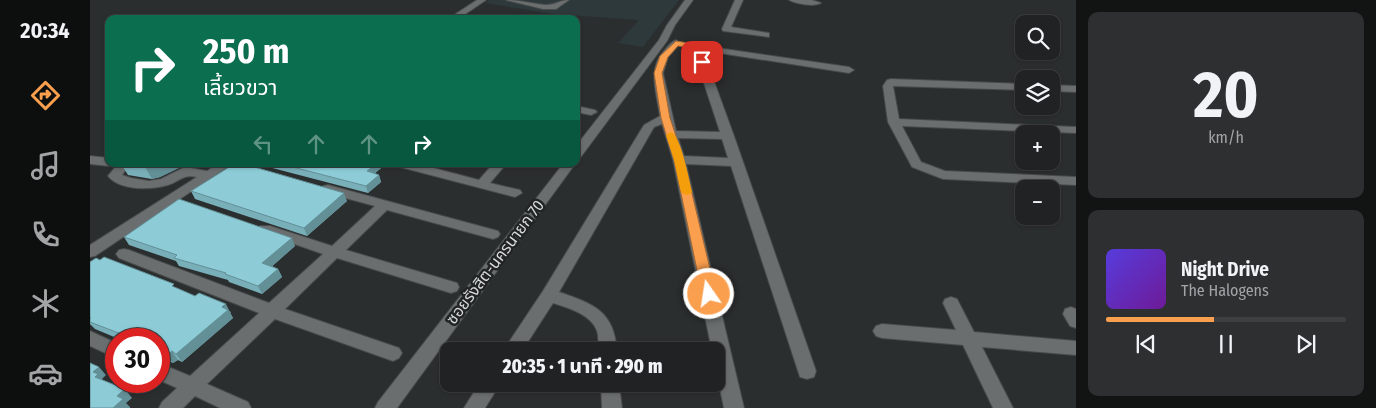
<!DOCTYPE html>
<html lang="th">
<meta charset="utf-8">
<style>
:root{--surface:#202223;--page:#2d2f30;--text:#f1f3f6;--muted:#a2a4a6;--line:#3d3f41;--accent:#fa9f4e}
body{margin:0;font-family:"Fira Sans Condensed","Noto Sans Thai",sans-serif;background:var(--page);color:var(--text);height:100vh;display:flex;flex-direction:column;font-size:19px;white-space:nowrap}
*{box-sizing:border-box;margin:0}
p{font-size:16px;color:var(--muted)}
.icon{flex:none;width:28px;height:28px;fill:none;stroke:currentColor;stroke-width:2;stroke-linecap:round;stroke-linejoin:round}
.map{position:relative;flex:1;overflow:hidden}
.panel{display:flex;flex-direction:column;gap:12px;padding:12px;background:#121313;width:300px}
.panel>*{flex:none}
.guide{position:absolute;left:15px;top:15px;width:475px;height:152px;border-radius:10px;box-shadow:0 1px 4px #0004,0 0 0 1px var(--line);background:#0b6e4f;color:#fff;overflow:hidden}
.controls{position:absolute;left:925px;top:15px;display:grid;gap:10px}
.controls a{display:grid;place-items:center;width:45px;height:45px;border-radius:10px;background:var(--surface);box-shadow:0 1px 4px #0004,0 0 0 1px var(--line);font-size:25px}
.speed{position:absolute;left:15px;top:328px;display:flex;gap:10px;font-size:25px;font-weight:700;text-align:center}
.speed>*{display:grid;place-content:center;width:65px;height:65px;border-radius:50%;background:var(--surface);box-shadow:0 1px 4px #0004,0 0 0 1px var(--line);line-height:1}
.speed .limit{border:8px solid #d22;background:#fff;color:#111}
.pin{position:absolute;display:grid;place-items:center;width:42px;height:42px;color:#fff;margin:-21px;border-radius:10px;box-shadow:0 2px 8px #0006}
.me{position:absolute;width:55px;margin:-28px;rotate:347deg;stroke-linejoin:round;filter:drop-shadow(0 0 4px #0008)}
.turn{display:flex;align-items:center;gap:18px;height:105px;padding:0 15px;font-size:22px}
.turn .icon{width:65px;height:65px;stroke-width:2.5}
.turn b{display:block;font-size:35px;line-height:42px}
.lanes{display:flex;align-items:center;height:48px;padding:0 15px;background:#0003;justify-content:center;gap:25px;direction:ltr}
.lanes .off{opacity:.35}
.panel .tile{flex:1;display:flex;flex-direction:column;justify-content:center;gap:8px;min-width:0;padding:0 18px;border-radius:10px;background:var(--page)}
.panel .dial{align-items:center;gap:0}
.dial b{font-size:65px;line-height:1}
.song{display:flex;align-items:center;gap:15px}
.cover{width:60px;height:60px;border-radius:8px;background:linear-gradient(135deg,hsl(250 70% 55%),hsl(280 70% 35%))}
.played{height:5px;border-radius:2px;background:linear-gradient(90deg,var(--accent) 45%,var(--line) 45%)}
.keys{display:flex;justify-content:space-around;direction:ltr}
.trip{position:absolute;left:350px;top:342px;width:285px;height:50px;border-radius:10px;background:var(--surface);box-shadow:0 1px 4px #0004,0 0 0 1px var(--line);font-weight:800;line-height:50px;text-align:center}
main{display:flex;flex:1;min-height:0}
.tabs{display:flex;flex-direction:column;width:90px;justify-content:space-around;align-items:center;background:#0d0e0e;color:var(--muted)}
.tabs .icon{width:35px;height:35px}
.tabs .active{color:var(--accent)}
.tabs b{font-size:22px;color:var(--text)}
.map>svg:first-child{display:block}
.built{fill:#2e393b}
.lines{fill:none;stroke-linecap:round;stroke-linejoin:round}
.minor-casing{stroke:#474a4a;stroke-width:2}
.minor{fill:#6a6e6f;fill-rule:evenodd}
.wall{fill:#79afb9}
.shaded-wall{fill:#638f96}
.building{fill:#8dccd7;stroke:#638f96}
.route{fill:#fa9f4e;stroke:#a26733}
.slow{fill:#f59e0b}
.labels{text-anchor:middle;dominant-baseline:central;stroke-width:5;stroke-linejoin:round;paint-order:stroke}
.street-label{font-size:16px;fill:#dadcdc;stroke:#212525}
</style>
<main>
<nav class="tabs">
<b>20:34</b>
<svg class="icon active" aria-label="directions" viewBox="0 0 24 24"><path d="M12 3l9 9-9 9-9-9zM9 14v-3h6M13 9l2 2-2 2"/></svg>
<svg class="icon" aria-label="music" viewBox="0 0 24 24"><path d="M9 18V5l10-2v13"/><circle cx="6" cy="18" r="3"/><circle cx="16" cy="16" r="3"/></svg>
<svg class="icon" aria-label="phone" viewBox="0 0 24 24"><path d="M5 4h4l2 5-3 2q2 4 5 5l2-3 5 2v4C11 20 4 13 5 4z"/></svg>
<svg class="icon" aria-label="climate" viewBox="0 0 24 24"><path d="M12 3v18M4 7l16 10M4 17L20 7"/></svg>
<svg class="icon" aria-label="car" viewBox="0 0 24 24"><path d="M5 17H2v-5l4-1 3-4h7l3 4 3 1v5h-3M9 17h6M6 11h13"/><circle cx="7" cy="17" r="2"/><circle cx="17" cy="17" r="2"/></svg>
</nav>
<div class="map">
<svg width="986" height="408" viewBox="0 0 986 408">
<rect width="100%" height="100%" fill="#2b2e2f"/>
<path class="built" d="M399,0h190l-36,47 -25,-4 21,-23 -85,-6 -69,-11z"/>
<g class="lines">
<defs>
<path id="minor" d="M387,0h9l-28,19h-10z
M416,0c14,0 27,4 40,5 9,0 14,-5 23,-5l-13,9h-13z
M595,0h8l-18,25 -8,16 -87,117 -4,1v-13l83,-106 8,-15z
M645,0h8l-12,27 38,6v4l-46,-6 -1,-2z
M699,0h23l9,3c-7,4 -25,1 -32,-3z
M586,40l4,3 -12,14 -5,16 13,58 44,1 -23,-70 -7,-14 -7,-1v-4l166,24 5,3 -5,3 -149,-23 7,12 27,74 82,235 -2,6 -7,2 -7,-2 -2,-6 -67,-205 -45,-2 58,244h-20l-8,-38v-19h-4l-39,-191 -11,-36 -8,3 -95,165c35,12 55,19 58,59h-18c-1,-6 0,-14 -2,-20 -6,-17 -29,-23 -44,-28l-31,48h-19l40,-60 101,-166 16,-9c-3,-21 -13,-47 4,-65 4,-5 7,-9 12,-11zM588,138l44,1 6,19 -44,-2z
M801,79l133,5v6l-131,-4 6,33 177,8v6l-174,-7 19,36 24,9 131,6v8l-133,-6 -31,-12 -24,-45 -5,-36 4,-6z
M961,85l25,1v6l-25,-1z
M486,106l19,4 2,2 -6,3 -15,-3z
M0,156l19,2v6h5l-5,2 -19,-2z
M28,164h12l-8,11 9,3 18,3 12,-2 24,-12 22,4 11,-7h14l-137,92 -5,1v-12l107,-68c-15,-3 -16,4 -29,8 -17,5 -48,6 -60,-9z
M308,164h20l61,16 14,-16h13l-16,19 30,7 2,3 -7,4 -115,-30z
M473,164h12l-178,244h-22l3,-6z
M238,185l170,46 2,3 -2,3 -5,2 -106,-29 -41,40 111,33 2,4 -2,4 -6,2 -114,-35 -52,51 114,39 3,5 -3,5 -6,3 -118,-42 -68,65 41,18 3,6h-31l-25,-12 -12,12h-24l3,-6 15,-14 -18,-8v-17l31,13 69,-63 -140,-55 -3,-4 3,-4 5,-1 5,1 140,53 54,-49 -63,-22 -2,-3 2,-3h10l62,20 43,-40 -52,-14 -2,-3 2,-3z
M861,297l6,2 17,33 102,9v14l-94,-8 31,61h-20l-30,-63 -81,-7 -6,-2 -3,-5 3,-5 6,-2 74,6 -13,-27 2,-4z
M981,307l5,2v19l-6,-2 -7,-12 2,-5z
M0,331l26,12v15l-26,-12z
M389,384h21l-15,24h-21z
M511,384h18l3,24h-20z"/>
</defs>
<use href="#minor" class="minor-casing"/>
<use href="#minor" class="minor"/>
</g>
<path class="wall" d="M31,164h66l-27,13 -8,2 -24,-4z
M167,164h129l-11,9 4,2 2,7 -13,11z
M101,191l156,10 -40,35 -112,-37z
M34,237l171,9 -23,20 6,3 4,8 -20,17 -33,-12 -1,-2 -49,-14 -3,-5 -47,-16z
M0,262l87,26 54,24 -1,1 3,5 -51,44 -4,-2 -5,3 -14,-7v-17h-40l-24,-10 -5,-5z"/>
<path class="shaded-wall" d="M69,164h28l-27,13 -8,2 -7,-12z
M286,164h10l-17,14 -2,-7z
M289,175l2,7 -13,11 -2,-7z
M254,193l3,8 -40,35 -3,-8z
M202,238l3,8 -28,25 -5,-8z
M188,269l4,8 -20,17 -4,-8z
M136,304l7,14 -51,44 -6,-8z
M82,351l6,9 -5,3 -6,-8z
M9,367l7,8 -4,4 3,3 -10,-5 -2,-5z
M35,389l7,9 -6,5 4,4v1h-17l4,-12z"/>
<path class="building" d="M31,164h38l-5,2 -9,1z
M144,164h10l100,29 -40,35 -113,-37z
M191,164h95l-9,7 12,4 -13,11z
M89,199l113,39 -30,25 16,6 -20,17 -33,-12 1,-1 -52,-15 3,-3 -53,-18z
M14,257l70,27 -2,2 23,10 4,-3 27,11 -4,3 6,3 -52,44 -4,-3 -5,4 -8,-4v-12h-25l-44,-17v-3l1,-1h-1v-56l6,-4 4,2z
M0,363l9,4 -6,5 5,2 -3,3 30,12 -8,7 6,3 -10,9h-23z"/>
<path class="route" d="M586,41l19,3 11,18 -7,2 -9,-16 -12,-2 -10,11 -6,16 8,45 14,42 32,134 -2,3h-10l-2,-3 -28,-134 -13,-42 -7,-45 6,-17z"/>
<path class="slow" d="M581,132c10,4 18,48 21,60l-2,2 -4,1 -5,-3 -7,-32 -8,-25z"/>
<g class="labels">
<g class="street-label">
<text transform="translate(405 262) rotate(-53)">ซอยรังสิต-นครนายก 70</text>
</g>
</g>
</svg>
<div class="controls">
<a><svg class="icon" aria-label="search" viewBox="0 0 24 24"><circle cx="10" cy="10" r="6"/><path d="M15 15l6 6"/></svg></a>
<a><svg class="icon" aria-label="layers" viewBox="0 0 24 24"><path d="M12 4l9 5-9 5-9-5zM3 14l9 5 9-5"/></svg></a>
<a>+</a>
<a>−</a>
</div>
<div class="speed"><div class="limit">30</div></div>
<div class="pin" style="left:612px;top:62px;background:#d93025"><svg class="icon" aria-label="arrive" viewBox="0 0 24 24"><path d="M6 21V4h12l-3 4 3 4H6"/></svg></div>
<svg class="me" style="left:619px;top:294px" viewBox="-20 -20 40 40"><circle r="17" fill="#fa9f4e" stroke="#fff" stroke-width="3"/><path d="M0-11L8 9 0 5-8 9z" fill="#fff"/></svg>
<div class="trip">20:35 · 1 นาที · 290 m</div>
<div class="guide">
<div class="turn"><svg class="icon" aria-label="right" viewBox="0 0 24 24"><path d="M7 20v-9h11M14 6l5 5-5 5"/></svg><div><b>250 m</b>เลี้ยวขวา</div></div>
<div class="lanes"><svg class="icon off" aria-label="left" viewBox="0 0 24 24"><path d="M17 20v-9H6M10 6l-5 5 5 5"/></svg><svg class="icon off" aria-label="ahead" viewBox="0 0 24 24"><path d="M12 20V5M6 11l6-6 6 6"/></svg><svg class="icon off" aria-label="ahead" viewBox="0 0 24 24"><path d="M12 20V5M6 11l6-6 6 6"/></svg><svg class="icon" aria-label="right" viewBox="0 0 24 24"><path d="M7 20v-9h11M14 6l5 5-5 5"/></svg></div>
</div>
</div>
<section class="panel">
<div class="tile dial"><b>20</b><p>km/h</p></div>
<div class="tile">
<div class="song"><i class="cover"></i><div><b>Night Drive</b><p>The Halogens</p></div></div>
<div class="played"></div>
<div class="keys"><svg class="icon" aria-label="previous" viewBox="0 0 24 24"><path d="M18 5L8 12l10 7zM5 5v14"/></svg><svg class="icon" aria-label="pause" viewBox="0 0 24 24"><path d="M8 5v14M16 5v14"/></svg><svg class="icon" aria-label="next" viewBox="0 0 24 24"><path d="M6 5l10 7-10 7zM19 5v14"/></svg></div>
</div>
</section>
</main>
